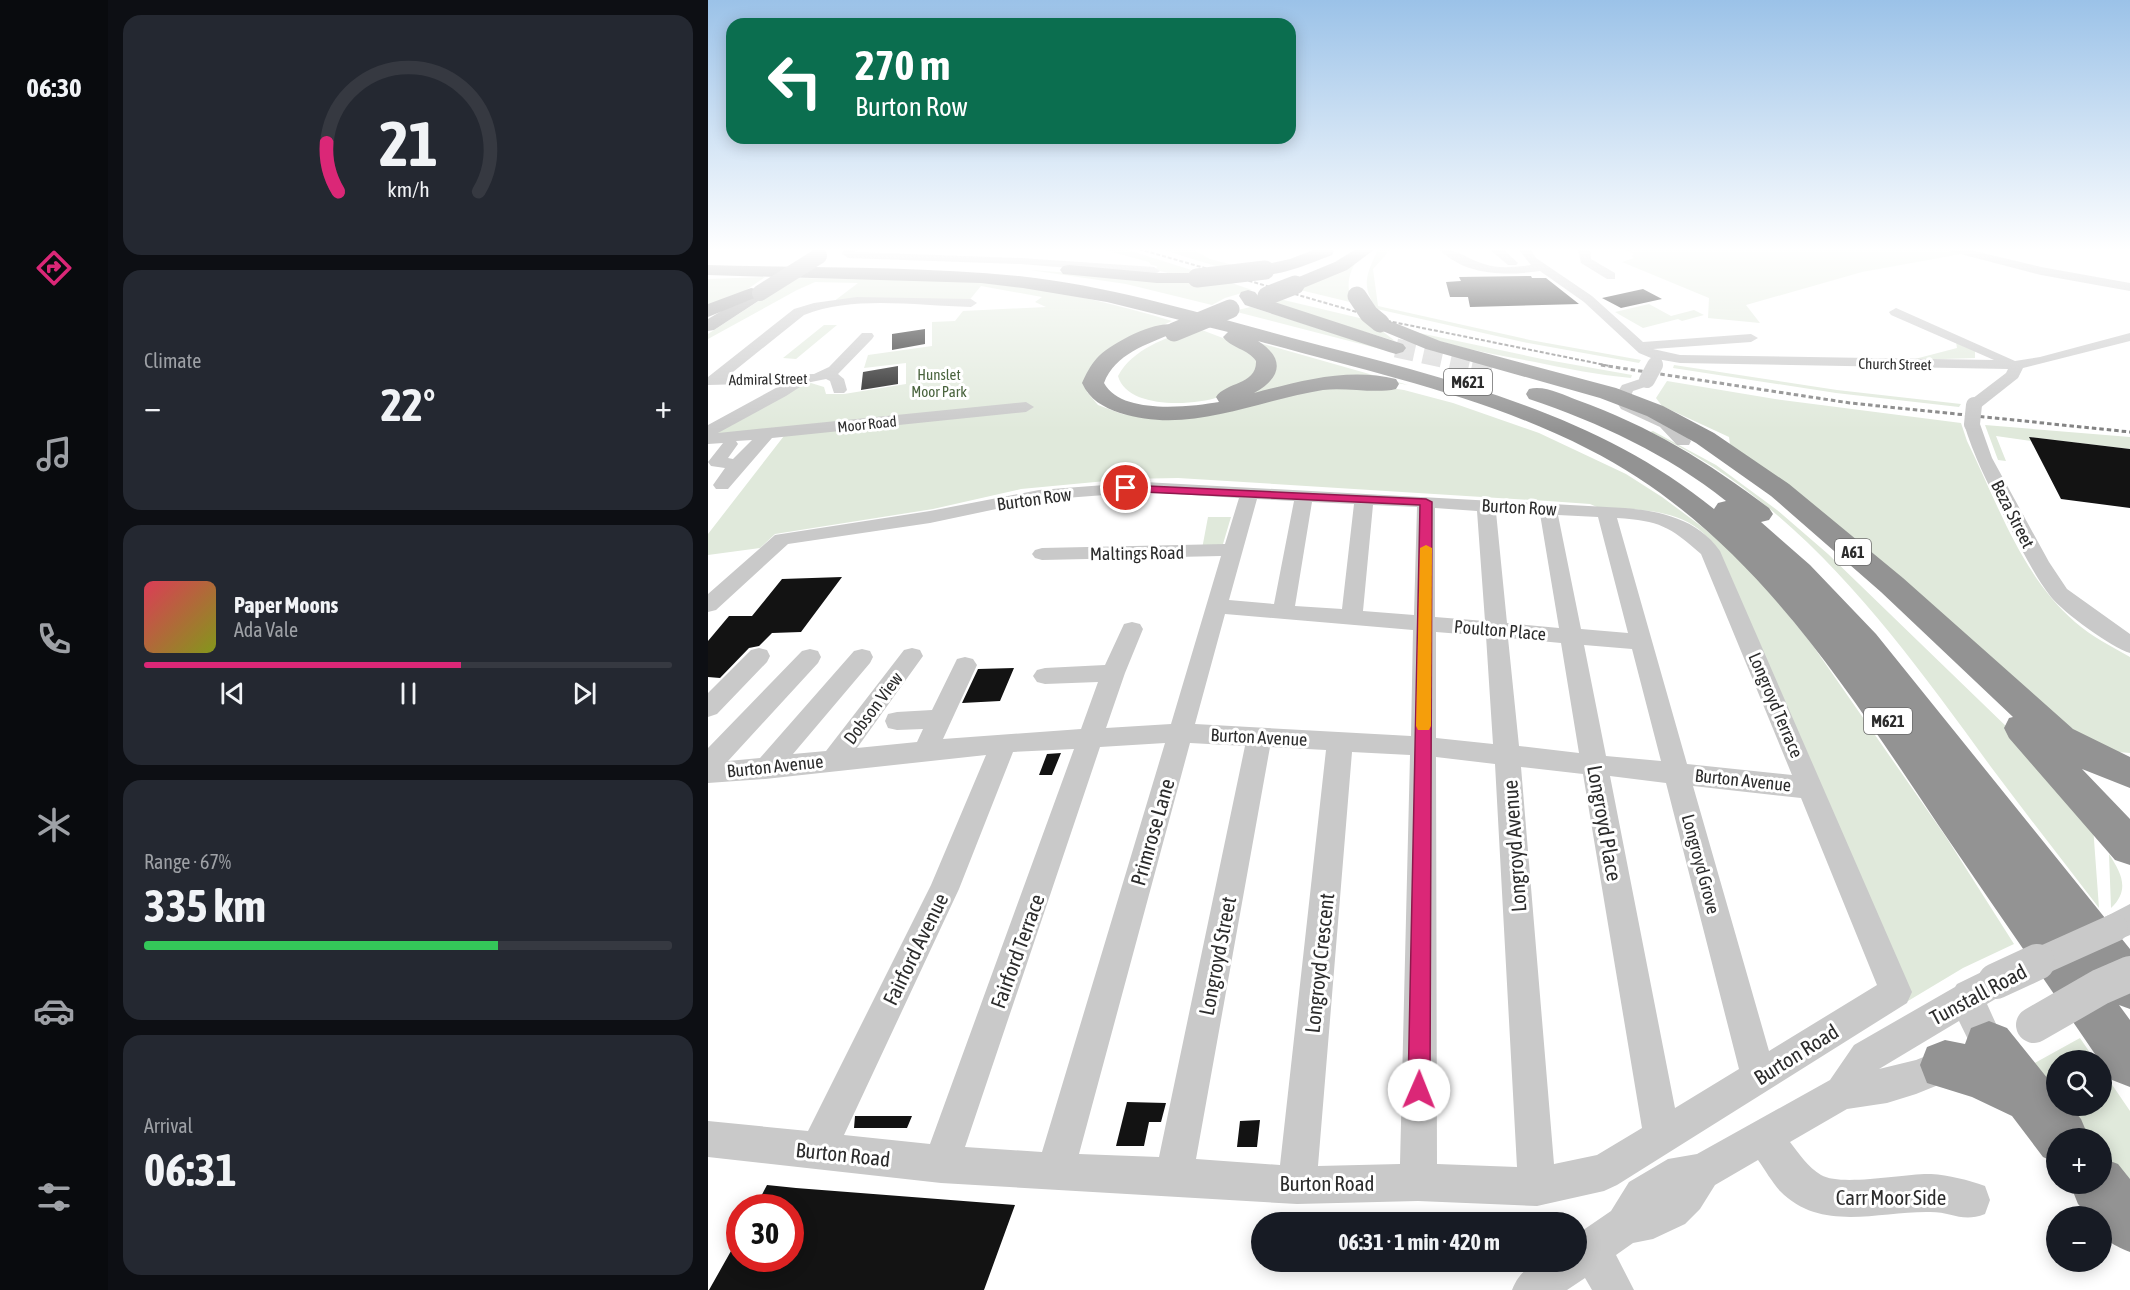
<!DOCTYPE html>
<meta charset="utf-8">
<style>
:root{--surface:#171b24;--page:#242831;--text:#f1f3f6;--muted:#9ea1a6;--line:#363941;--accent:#db2777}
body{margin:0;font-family:"Asap Condensed",sans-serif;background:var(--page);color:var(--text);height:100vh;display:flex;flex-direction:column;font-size:22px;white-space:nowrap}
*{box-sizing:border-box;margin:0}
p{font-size:20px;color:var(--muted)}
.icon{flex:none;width:33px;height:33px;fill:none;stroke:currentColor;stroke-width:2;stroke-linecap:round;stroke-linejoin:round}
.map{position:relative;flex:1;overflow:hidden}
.drawer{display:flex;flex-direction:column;gap:15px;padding:15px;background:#0d0f14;width:600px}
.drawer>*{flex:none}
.banner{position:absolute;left:18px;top:18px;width:570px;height:126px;border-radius:18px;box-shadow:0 3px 15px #0003;background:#0b6e4f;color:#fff;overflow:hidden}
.tools{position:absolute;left:1338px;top:1050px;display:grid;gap:12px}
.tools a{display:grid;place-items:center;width:66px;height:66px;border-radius:50%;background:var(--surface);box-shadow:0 3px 15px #0003;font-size:30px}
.speed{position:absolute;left:18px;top:1194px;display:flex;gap:12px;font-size:30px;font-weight:700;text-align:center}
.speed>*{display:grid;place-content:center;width:78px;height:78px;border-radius:50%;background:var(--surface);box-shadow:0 3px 15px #0003;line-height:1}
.speed .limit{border:9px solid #d22;background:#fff;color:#111}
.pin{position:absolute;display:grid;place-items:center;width:51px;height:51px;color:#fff;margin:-26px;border:3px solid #fff;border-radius:50%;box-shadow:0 2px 6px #0007}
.me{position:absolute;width:66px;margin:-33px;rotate:1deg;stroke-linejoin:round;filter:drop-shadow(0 0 4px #0008)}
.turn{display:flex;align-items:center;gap:21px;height:126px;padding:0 30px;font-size:27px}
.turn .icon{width:78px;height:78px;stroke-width:2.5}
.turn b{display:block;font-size:42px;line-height:51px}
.big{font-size:45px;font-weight:700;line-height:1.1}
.drawer .tile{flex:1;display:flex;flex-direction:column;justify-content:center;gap:9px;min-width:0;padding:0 21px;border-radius:18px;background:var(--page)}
.drawer .dial{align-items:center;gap:0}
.dial svg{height:156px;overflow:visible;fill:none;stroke:var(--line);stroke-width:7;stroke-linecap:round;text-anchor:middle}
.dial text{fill:var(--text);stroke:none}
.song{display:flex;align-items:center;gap:18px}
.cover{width:72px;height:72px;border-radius:9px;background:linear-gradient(135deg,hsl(350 70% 55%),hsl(70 70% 35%))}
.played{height:6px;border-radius:3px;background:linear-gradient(90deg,var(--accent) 60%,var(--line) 60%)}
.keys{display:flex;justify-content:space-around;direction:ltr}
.heat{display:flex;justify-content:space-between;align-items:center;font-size:33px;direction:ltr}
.charge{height:9px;border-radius:4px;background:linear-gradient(90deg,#34c759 67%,var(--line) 0)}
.trip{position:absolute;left:543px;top:1212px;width:336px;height:60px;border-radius:30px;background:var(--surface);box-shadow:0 3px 15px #0003;font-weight:700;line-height:60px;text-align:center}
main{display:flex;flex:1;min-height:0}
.tab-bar{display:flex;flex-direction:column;width:108px;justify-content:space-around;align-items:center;background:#090b0e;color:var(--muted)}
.tab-bar .icon{width:42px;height:42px}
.tab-bar .active{color:var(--accent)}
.tab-bar b{font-size:27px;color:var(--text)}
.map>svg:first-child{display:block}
.green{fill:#e0e9db}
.building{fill:#131313}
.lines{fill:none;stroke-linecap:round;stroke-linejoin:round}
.highway-tunnel-far1{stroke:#d5d5d5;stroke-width:19;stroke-dasharray:19 9;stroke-linecap:butt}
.highway-tunnel{stroke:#d5d5d5;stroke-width:24;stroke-dasharray:24 12;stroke-linecap:butt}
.minor{fill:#c9c9c9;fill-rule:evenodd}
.major{fill:#a4a4a4;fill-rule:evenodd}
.highway{fill:#939393;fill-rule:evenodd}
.rail-far1{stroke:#818181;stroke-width:2;stroke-dasharray:4 2;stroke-linecap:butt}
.rail{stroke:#818181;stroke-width:3;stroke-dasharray:4.5 3;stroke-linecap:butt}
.minor-bridge-far3{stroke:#c9c9c9;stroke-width:13}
.minor-bridge-far2{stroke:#c9c9c9;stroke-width:16}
.minor-bridge-far1{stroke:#c9c9c9;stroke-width:28}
.minor-bridge{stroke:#c9c9c9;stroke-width:36}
.major-bridge{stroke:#a4a4a4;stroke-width:16}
.highway-bridge{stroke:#939393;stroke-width:19}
.route{fill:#db2777;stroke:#8e194d;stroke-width:1.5}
.slow{fill:#f59e0b}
.labels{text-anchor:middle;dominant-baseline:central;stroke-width:6;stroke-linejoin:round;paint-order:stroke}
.far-street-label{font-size:15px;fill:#2c2c2c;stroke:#fff}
.far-park-label{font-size:15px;fill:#4a643e;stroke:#fff}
.shield{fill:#fff;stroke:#6b6b6b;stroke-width:1.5}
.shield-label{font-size:16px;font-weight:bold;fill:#2c2c2c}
.street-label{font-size:18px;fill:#2c2c2c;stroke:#fff}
.near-street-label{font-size:21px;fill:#2c2c2c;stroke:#fff}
</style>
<main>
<nav class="tab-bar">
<b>06:30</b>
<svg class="icon active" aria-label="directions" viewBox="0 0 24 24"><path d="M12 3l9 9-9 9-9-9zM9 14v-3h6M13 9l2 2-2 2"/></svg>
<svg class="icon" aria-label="music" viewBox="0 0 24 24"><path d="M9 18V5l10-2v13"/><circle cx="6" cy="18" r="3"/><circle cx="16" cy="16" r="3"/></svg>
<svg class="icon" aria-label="phone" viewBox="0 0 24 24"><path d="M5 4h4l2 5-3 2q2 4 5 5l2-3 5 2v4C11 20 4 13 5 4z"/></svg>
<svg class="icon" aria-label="climate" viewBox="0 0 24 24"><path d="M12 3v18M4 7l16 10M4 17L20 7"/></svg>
<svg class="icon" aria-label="car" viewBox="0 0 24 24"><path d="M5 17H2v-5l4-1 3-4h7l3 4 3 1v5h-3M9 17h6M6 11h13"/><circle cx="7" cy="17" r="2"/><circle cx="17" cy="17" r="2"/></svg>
<svg class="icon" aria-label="filters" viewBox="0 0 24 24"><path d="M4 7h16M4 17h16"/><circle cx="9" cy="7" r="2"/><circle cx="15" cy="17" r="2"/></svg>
</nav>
<section class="drawer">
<div class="tile dial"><svg viewBox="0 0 100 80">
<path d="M14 69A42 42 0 1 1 86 69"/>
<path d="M14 69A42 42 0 0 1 8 44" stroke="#db2777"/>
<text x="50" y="56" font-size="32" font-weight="700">21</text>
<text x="50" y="72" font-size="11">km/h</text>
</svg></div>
<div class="tile"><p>Climate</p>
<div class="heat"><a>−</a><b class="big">22°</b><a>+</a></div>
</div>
<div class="tile">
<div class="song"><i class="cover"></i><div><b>Paper Moons</b><p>Ada Vale</p></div></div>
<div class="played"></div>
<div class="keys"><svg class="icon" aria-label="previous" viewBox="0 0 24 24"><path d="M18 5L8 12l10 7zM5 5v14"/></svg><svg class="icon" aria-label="pause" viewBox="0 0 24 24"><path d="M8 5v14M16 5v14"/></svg><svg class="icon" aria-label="next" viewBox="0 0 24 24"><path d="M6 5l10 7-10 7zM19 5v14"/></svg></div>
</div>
<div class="tile"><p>Range · 67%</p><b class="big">335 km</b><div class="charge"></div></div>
<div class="tile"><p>Arrival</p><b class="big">06:31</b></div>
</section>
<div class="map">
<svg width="1422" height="1290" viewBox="0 0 1422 1290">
<rect width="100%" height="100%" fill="#fff"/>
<path class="green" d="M393,249h24l79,25 -28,1 -20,-5 1,-4 -6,-1 -2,-3z
M452,249h32l18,10 26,7 46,-4 -50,9z
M670,249h13l-18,20 5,37 152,34 111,20 -2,3 -116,-21 -146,-33c-17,-24 -10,-35 1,-60z
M919,249h318l16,5 -99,18 -116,33 14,18 -52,-5 1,-20 -87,-36 12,-4 -3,-2 3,-2 -9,-4z
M649,260c-9,14 -12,29 -3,43l-58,-14z
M322,270l70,5 120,4 32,11 -27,8 -13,7 -86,-21z
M57,277l-26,18 -31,13v-29z
M86,278c73,2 146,-1 218,8 54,6 108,19 160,35l-45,20 -40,51 11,13 24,9 28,4 152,-27 67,-6 35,5 49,13 86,30 87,41 36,23 39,29 29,24 24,23 57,70 135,194 68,107 -51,24 -55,33 -176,-421c-8,-13 -14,-31 -24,-42 -27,-31 -74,-28 -111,-31l-7,-3 -42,-3 -370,-23 -51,1 -106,10 -88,20 -158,25 -15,14 -52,7v-21l79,-102 -79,7 86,-55 17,-1 13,4 2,7h18l62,-10v-21l-42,5 4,-13 64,-9v-24l23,-1 8,-10 83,-4 -11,-5 7,-5 -61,-11 -14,17 -134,-1 25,-19 -43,-1 -18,8 -89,49v-5z
M563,297l97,23 27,21 -132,-40z
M941,304l22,12 23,-6 10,5 -22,6 -4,-2 -35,9 -28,-16z
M543,307l137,44 -155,-40z
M116,325h13l-41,34 -13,-1z
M486,327l42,16 23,15 -2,18c-12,7 -25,16 -38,21 -27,9 -92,12 -101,-21 15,-28 48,-37 76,-49z
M702,331l132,28 90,16 -1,3c-32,-3 -64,-9 -96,-16 -43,-8 -84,-15 -125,-31z
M545,341l155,44 -28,-5 -133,14 17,-11z
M1248,342l19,9v7l-64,2 46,-12z
M966,365l163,25 124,14 -2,3 -123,-14 -163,-25z
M959,381l108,18 186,24 6,18c31,63 54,134 108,181 17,15 36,24 55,35v96l-24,-2 -30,-13 -346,-294 -1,-7 -67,-31 -6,-8z
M1277,425l145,12v12l-100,-12 1,4 -35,-5 10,25 -8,-1z
M945,431l63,34 61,45 51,44 217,210 48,62 6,82c-36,-47 -73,-94 -108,-141 -94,-129 -192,-266 -341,-335z
M500,517h23l-8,27 -21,5z
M1401,854c13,20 21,36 2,54z
M1372,1038l15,22h-39v46h46v-36l28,41v88l-28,-35v-26h-22l-56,-69z"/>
<path class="building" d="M823,276l1,2h14l33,26 -109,3 -2,-10h-18l-4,-15 15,-1 -2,-4z
M935,289l19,10 -41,9 -19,-10z
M217,329v15l-33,6v-16z
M190,366v18l-37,6 2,-18z
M1321,437l101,12v59l-69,-9z
M134,577l-41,55 -29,1 -13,13 -10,2 -29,30 -12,-1v-36l21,-25h23l30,-37z
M306,668l-14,33 -38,2 16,-34z
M353,753l-9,22h-13l8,-21z
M419,1102l39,1 -5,19h-12l-5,24h-28z
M147,1116h57l-5,12h-53z
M552,1120l-3,27h-20l3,-26z
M59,1185l29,3 219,17 -31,85h-275l31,-55v23h50v-50h-35z"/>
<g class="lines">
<path class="highway-tunnel-far1" d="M688,348l82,18"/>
<path class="highway-tunnel" d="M764,365l20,4"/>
<path class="minor" d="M137,249h13l-3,3 166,6 133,9 6,4 -6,4 -133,-11 -173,-6 -7,-5z
M731,249c19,0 28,10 45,15 15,5 32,3 47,1l-13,-16h12l6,9 56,38 51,46 108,-8 7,4 -7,4 -98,7 27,6 314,5 -103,-45 -2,-3 7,-4 119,53 25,-4 90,-24v8l-107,27 -5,10 -38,30h-12l-2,-3 2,-3 38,-29 2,-4 -328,-6 -29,-5 -12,-5 -55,-51 -44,-31c-34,5 -75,5 -101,-22z
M781,249h14l15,14 -2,2h-8z
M870,249h12l1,10 24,14v6h-8l-26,-16z
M1239,249h19l75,18 89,16v8l-89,-16 -92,-24z
M149,297l114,2 6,4 -6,4c-54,-1 -116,-12 -167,8l-76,61 86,-2 15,-7 33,-34h10l2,3 -2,3 -34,35 6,5 3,11 -3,3h-10l-4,-12 -4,-2 -20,4 -20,13 -68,37 308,-31 8,5 -8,5 -254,26 -44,51h-12l-3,-4 12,-17 -14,-2 -3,-4 15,-19 -15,1v-19l77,-42 -77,2v-8l86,-68 20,-6zM44,440l-19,19 -5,-1 10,-14 -2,-3z
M938,377l8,5 -3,3 -18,6 -3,7 3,5c22,10 43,18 58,38l-2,4h-12l-17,-18 -39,-18 -7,-11 8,-13z
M1264,419l8,5 12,34 57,104 18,27 63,45v19c-18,-5 -67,-41 -79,-56 -17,-22 -29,-47 -42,-72 -17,-33 -34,-65 -45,-101z
M436,482l481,26c35,3 73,11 95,43l192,441 -5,11 -290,182 -13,6 -67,15 -119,-5 -121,3 -356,-21 -233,-26v-36l100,10 123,-246 55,-130 -221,24 -57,4v-35l94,-97 8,-2 8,2 3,6 -3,6 -90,98 32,-3 94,-107 8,-2 8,2 3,6 -3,6 -77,91 33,-3 78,-101 8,-2 8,2 3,6 -66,92 60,-6 6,-13 -26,1 -9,-2 -3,-7 3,-7 9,-2 35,-2 25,-51 8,-2 8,2 4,6 -34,74 138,-10 17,-47 -53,2 -8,-2 -4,-6 4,-6 8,-2 60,-3 19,-41 8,-2 8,2 3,5 -18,44 -19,55 65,-4 50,-168 -179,4 -7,-2 -3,-4 3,-4 7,-2 183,-4 14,-46 -95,-6 -105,8 -109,23 -142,21 -72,66 -8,2v-18l67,-59 155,-24 109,-21zM549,499l37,2 -20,103 -45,-4zM604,502l42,2 -12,105 -47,-3zM665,505l44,2 -3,108 -51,-4zM727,508l42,3 8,110 -50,-4zM788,512l44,2 19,114 -52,-5zM850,515l40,2 30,116 -47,-4zM909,518c43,3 52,8 84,36l91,221 -105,-11zM517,614l188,16 -2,106 -216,-12zM728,632l50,4 7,108 -57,-6zM800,638l53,5 18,110 -60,-7zM876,645l48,4 29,112 -55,-5zM457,743l-123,409 -77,-5 135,-400zM482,743l55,3 -86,411 -80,-3zM562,747l56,3 -46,415 -84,-6zM366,749l-144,395 -86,-9 115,-246 54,-137zM644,752l58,3 -10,409 -82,2zM728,757l59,7 22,403 -80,-3zM813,767l62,7 59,354 -45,27 -43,9zM902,776l56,7 73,286 -64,39zM985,786l108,12 76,187 -108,66z
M51,648l8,2 3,6 -3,6 -50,52 -9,3v-24l43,-43z
M1422,904v31l-16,7 -11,-4 -4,-10 4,-10z
M1288,965l11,5 5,11 -5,11 -20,12 19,42 -5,12 -12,5 -12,-5 -18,-37 -80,48 37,-9 35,-14 12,5 5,12 -5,12 -47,19 -29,9 -40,6 -57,33c9,12 18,25 31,33 21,12 84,-2 110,-1 18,1 37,6 54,12l5,14 -5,14c-23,9 -32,-2 -55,-2 -51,-1 -109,21 -150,-21 -8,-9 -15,-21 -22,-31l-43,25 -15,24 -15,15 -32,15 -20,4 -17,12 18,35h-42l-7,-12 -18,12h-55c13,-32 34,-28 64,-28v-27l35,-24 18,-29 39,-23 29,-5 133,-74 24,-35 101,-58 2,-3z"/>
<path class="major" d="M52,288l6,2 2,3 -2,3 -52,34 -6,1v-12z"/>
<path class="highway" d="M608,249h17l1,2 -2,4c-19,7 -54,23 -73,19l-3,-4 3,-4 31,-7z
M648,249h19l-28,21 -46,19h-12l-3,-4 3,-4 46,-19z
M0,265c103,3 209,1 311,11 93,10 184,38 273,62 148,39 301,72 422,171l4,-6 8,-2c-59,-47 -126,-78 -197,-102l-3,-5 3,-5c16,-4 34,6 48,11 73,26 131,62 192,108l4,6 -4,6 -8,2 49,43 66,69 254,315v60l-11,-4 11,15v67l-18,-7 -10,-20h-3c-53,-78 -107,-156 -160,-234 -96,-143 -192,-297 -351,-377 -103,-53 -219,-77 -330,-108 28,18 23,37 -4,52 46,-12 94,-26 142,-14l3,5 -3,5c-21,5 -50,-2 -73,1 -69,11 -133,45 -203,23 -17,-6 -30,-13 -38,-30 4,-9 8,-17 15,-25 13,-14 58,-38 77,-33l3,4 -3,4c-27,11 -59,21 -70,50 17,32 85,24 115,19l-3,-5c10,-15 41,-12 40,-36 -8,-12 -25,-13 -33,-24l5,-5 -121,-30 -84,-14 -42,-5 -273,-8z
M361,265l88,8h40l6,1 3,4 -3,4 -6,1h-40l-94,-9 -3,-4 3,-4z
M43,288l6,1 3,4 -3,4 -49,20v-13z
M540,290l7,2 4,5 144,47 3,4 -3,4 -7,2 -7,-2 -144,-47 -6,-9 2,-4z
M672,317l60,24 176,47 47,18 51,27 75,51 114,94 170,151 57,28v31l-48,-19 48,50v46l-15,-5 -106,-122 -5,-10 5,-10 4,-1 -132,-125 -110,-96 -75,-53 -49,-27 -47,-18 -174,-49 -53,-22 -3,-4 3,-4z
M1281,1021l18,7 49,61v17h14l11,13 8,19h-33v25l-13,-6 -31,-41 -40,-19 -45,-14 -7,-18 7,-18 18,-7 20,4 6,-16z
M1394,1158l16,6 12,15v73c-21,-9 -28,-11 -28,-36h-13l-11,-12 -8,-20h32z"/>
<path class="rail-far1" d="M431,249l249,72 222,45"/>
<path class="rail" d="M893,365l249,38 280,29"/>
<path class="minor-bridge-far3" d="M946,366l2,-3"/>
<path class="minor-bridge-far2" d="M939,380l8,-15
M1264,424l2,-19"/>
<path class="minor-bridge-far1" d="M1326,964l80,-36"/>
<path class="minor-bridge" d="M1288,981l41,-19
M1326,1025l66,-38 30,-13"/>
<path class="major-bridge" d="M52,293l59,-37"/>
<path class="highway-bridge" d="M489,278l68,-8
M559,296l28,-11
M649,296l12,18 11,9
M466,332l56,-23"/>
</g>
<linearGradient id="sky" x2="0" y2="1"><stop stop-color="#9bc2e8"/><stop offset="0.58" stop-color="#fff"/><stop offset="1" stop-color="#fff" stop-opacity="0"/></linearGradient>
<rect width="1422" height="430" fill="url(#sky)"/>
<path class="route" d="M418,485l300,14 6,3 -2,588 -3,8 -8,3 -7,-3 -4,-8 12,-585 -298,-14v-5z"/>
<path class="slow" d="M718,545l6,3 -1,178 -2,4h-11l-2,-4 4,-178z"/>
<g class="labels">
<g class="far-street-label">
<text transform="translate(1187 364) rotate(1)">Church Street</text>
<text transform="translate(60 379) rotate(-1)">Admiral Street</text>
<text transform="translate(159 424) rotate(-6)">Moor Road</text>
</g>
<g class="far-park-label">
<text x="231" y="374">Hunslet<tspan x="231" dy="17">Moor Park</tspan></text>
</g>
<g class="shield">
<rect x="736" y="369" width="48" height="26" rx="4.5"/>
<rect x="1127" y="539" width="36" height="26" rx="4.5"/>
<rect x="1156" y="708" width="48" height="26" rx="4.5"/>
</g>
<g class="shield-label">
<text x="760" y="382">M621</text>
<text x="1145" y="552">A61</text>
<text x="1180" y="721">M621</text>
</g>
<g class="street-label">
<text transform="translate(326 499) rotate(-8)">Burton Row</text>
<text transform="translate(811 507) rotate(3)">Burton Row</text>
<text transform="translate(1305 514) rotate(63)">Beza Street</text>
<text transform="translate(429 553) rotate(-1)">Maltings Road</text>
<text transform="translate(792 630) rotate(5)">Poulton Place</text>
<text transform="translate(1068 705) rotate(67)">Longroyd Terrace</text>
<text transform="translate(165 708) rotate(-53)">Dobson View</text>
<text transform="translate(551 737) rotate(3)">Burton Avenue</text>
<text transform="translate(67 766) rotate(-6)">Burton Avenue</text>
<text transform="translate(1035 780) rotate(6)">Burton Avenue</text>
<text transform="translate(993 864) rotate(75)">Longroyd Grove</text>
</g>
<g class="near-street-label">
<text transform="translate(897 823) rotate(80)">Longroyd Place</text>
<text transform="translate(444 832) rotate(-74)">Primrose Lane</text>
<text transform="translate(806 846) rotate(-94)">Longroyd Avenue</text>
<text transform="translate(207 949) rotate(-64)">Fairford Avenue</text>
<text transform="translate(309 951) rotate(-70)">Fairford Terrace</text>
<text transform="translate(509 956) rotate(-79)">Longroyd Street</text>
<text transform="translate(611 963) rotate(-84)">Longroyd Crescent</text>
<text transform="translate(1270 994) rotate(-28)">Tunstall Road</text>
<text transform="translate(1088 1054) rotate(-32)">Burton Road</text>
<text transform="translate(135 1154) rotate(6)">Burton Road</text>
<text x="619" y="1183">Burton Road</text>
<text x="1183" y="1197">Carr Moor Side</text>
</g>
</g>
</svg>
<div class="tools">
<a><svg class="icon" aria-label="search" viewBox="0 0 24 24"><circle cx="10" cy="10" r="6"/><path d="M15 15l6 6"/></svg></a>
<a>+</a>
<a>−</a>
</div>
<div class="speed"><div class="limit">30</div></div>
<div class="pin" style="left:418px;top:488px;background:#d93025"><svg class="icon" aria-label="arrive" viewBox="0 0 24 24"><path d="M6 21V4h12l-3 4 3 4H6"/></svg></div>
<svg class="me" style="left:711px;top:1090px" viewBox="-20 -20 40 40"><circle r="19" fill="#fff"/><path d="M0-13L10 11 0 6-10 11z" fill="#db2777"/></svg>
<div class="trip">06:31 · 1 min · 420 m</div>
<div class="banner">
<div class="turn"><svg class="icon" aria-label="left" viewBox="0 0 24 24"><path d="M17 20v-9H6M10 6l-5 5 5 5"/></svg><div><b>270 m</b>Burton Row</div></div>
</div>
</div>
</main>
